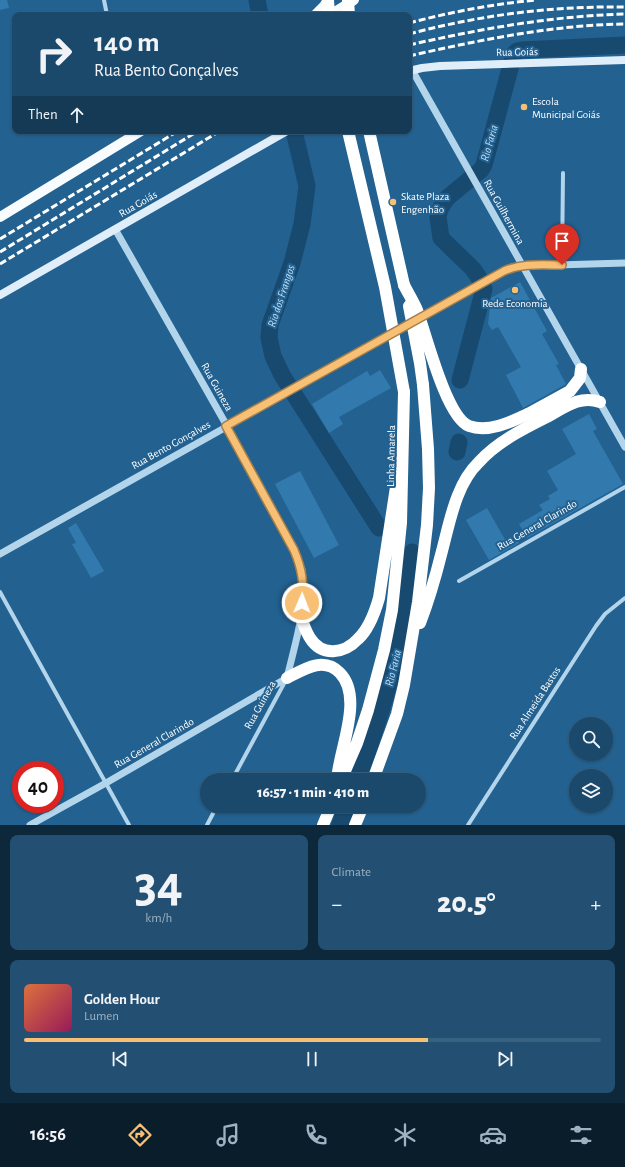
<!DOCTYPE html>
<meta charset="utf-8">
<style>
:root{--surface:#1a496c;--page:#235072;--text:#f1f3f6;--muted:#9fb2c2;--line:#38617f;--accent:#f8c075}
body{margin:0;font-family:"Alegreya Sans",sans-serif;background:var(--page);color:var(--text);height:100vh;display:flex;flex-direction:column;font-size:15px;white-space:nowrap}
*{box-sizing:border-box;margin:0}
p{font-size:13px;color:var(--muted)}
.icon{flex:none;width:22px;height:22px;fill:none;stroke:currentColor;stroke-width:2;stroke-linecap:round;stroke-linejoin:round}
.map{position:relative;height:825px;overflow:hidden}
.side{display:flex;flex-direction:column;gap:10px;padding:10px;background:#0e283b;flex:1}
.side>*{flex:none}
.guide{position:absolute;left:12px;top:12px;width:400px;height:122px;border-radius:8px;box-shadow:0 1px 3px #0004,0 0 0 1px var(--line);background:#1a496c;color:var(--text);overflow:hidden}
.controls{position:absolute;left:569px;top:717px;display:grid;gap:8px}
.controls a{display:grid;place-items:center;width:44px;height:44px;border-radius:50%;background:var(--surface);box-shadow:0 1px 3px #0004,0 0 0 1px var(--line);font-size:20px}
.speed{position:absolute;left:12px;top:761px;display:flex;gap:8px;font-size:20px;font-weight:700;text-align:center}
.speed>*{display:grid;place-content:center;width:52px;height:52px;border-radius:50%;background:var(--surface);box-shadow:0 1px 3px #0004,0 0 0 1px var(--line);line-height:1}
.speed .limit{border:6px solid #d22;background:#fff;color:#111}
.pin{position:absolute;display:grid;place-items:center;width:34px;height:34px;color:#fff;margin:-41px -17px;border-radius:50% 50% 50% 0;rotate:-45deg;box-shadow:0 0 4px #0007}
.pin .icon{rotate:45deg}
.me{position:absolute;width:44px;margin:-22px;rotate:1deg;stroke-linejoin:round;filter:drop-shadow(0 0 3px #0008)}
.turn{display:flex;align-items:center;gap:14px;height:84px;padding:0 16px;font-size:18px}
.turn .icon{width:52px;height:52px;stroke-width:2.5}
.turn b{display:block;font-size:28px;line-height:34px}
.then{display:flex;align-items:center;height:38px;padding:0 16px;background:#0003;gap:8px;font-size:15px}
.big{font-size:30px;font-weight:800;line-height:1.1}
.side .card{flex:1;display:flex;flex-direction:column;justify-content:center;gap:6px;min-width:0;padding:0 14px;border-radius:8px;background:var(--page)}
.side .dial{align-items:center;gap:0}
.dial b{font-size:52px;line-height:1}
.song{display:flex;align-items:center;gap:12px}
.cover{width:48px;height:48px;border-radius:6px;background:linear-gradient(135deg,hsl(20 70% 55%),hsl(330 70% 35%))}
.played{height:4px;border-radius:2px;background:linear-gradient(90deg,var(--accent) 70%,var(--line) 70%)}
.keys{display:flex;justify-content:space-around;direction:ltr}
.heat{display:flex;justify-content:space-between;align-items:center;font-size:22px;direction:ltr}
.side .tiles{flex:1;display:grid;gap:10px;grid-template-columns:1fr 1fr}
.card:last-child{grid-column:span 2}
.trip{position:absolute;left:200px;top:773px;width:226px;height:40px;border-radius:20px;background:var(--surface);box-shadow:0 1px 3px #0004,0 0 0 1px var(--line);font-weight:800;line-height:40px;text-align:center}
.tab-bar{display:flex;height:64px;justify-content:space-around;align-items:center;background:#0a1d2b;color:var(--muted)}
.tab-bar .icon{width:28px;height:28px}
.tab-bar .active{color:var(--accent)}
.tab-bar b{font-size:18px;color:var(--text)}
.map>svg:first-child{display:block}
.lines{fill:none;stroke-linecap:round;stroke-linejoin:round}
.river{stroke:#18496f;stroke-width:17}
.building{fill:#327aad}
.minor{stroke:#b3d5ec;stroke-width:4}
.tertiary{stroke:#b3d5ec;stroke-width:7}
.secondary{stroke:#dfeef9;stroke-width:8}
.primary{stroke:#f9fcff;stroke-width:10}
.motorway{stroke:#fff;stroke-width:12}
.rail{stroke:#fff;stroke-width:3;stroke-dasharray:7 3;stroke-linecap:butt}
.motorway-bridge{stroke:#fff;stroke-width:12}
.route-casing{stroke:#a17d4c;stroke-width:10}
.route{stroke:#f8c075;stroke-width:7}
.poi-dot{fill:#f8c075;stroke:#226190;stroke-width:1.5}
.labels{text-anchor:middle;dominant-baseline:central;stroke-width:4;stroke-linejoin:round;paint-order:stroke}
.street-label{font-size:11px;fill:#fff;stroke:#226190}
.poi-label{font-size:11px;fill:#fff;stroke:#226190;text-anchor:start}
.water-label{font-size:12px;font-style:italic;fill:#bfdef3;stroke:#226190}
</style>
<div class="map">
<svg width="625" height="825" viewBox="0 0 625 825">
<rect width="100%" height="100%" fill="#226190"/>
<g class="lines">
<path class="river" d="M257,0l3,15
M294,131l13,55 -5,38 -10,39 -22,62 -1,13 4,18 9,19 97,153
M460,380l24,-91 -3,-8 -8,-12 -32,-31 -3,-21 2,-8 7,-11 34,-28 3,-5 30,-111 3,-3 5,-1 103,-5
M457,452l2,-10
M357,780c18,-47 33,-94 43,-143 6,-28 9,-57 12,-85
M340,825l7,-19"/>
</g>
<path class="building" d="M0,0h7l2,8 -9,2z
M520,282l27,49 -5,3 17,30 -3,1 10,19 -43,24 -17,-33 15,-8 -23,-40 -6,3 -4,-6 3,-26z
M380,370l11,18 -52,29 4,7 -14,9 -17,-29 55,-33 3,5z
M589,414l8,15 -4,2 30,53 -96,54 -8,-14 24,-14 -4,-5 11,-6 -2,-3 10,-6 -11,-19 29,-17 -14,-25z
M300,471l39,74 -25,13 -39,-74z
M487,508l20,35 9,-5 3,5 -30,17 -23,-40z
M76,523l28,48 -13,7 -19,-34 4,-1 -8,-15z"/>
<g class="lines">
<path class="minor" d="M104,0l3,15
M562,265l1,-92
M459,581l166,-94
M0,592l129,233
M232,780l55,-102
M207,825l10,-19
M468,825l128,-199 9,-12 20,-16"/>
<path class="tertiary" d="M412,70l213,377
M0,554l504,-283 8,-4 10,-1 103,-3
M30,825l76,-42 181,-105c8,-35 21,-72 15,-108 -2,-7 -5,-14 -8,-20l-67,-124 -112,-197"/>
<path class="secondary" d="M409,71l13,-3 18,-2 185,-6
M0,295l287,-164"/>
<path class="primary" d="M315,15l9,-9 4,-6
M330,15l24,-15
M0,217l141,-86"/>
<path class="motorway" d="M328,0l1,15
M369,131l35,154
M528,414l42,-23 10,-13 1,-9
M301,618c3,7 5,14 9,20 12,19 34,16 48,1 11,-10 17,-27 21,-41l19,-124
M420,623c9,-23 16,-48 22,-72 8,-30 14,-67 37,-89 18,-20 44,-33 68,-45 18,-10 33,-22 53,-15
M287,678c17,-9 37,-22 53,-5 24,25 -1,76 -3,107
M341,780l16,-37 11,-33 16,-60 8,-40 9,-87 3,-131
M373,780l24,-66 7,-29 14,-83 9,-77 2,-37 -1,-39 -5,-64
M323,825l8,-19
M355,825l8,-19"/>
<path class="rail" d="M409,23c42,-11 84,-19 127,-23
M409,34c71,-19 143,-28 216,-27
M409,45c71,-16 143,-29 216,-31
M409,56c71,-16 143,-31 216,-32
M0,239l178,-108
M0,252l198,-121
M0,264l220,-133"/>
<path class="motorway-bridge" d="M348,0l1,15
M348,131l37,156 19,105
M404,285c4,8 9,16 13,25 9,24 29,107 52,116 19,7 42,-4 59,-12
M409,306l11,57 3,22"/>
</g>
<g class="lines">
<defs>
<path id="route" d="M302,603c2,-21 0,-34 -8,-53l-68,-124 278,-155c18,-8 39,-6 58,-6"/>
</defs>
<use href="#route" class="route-casing"/>
<use href="#route" class="route"/>
</g>
<g class="poi-dot">
<circle cx="524" cy="107" r="4"/>
<circle cx="393" cy="202" r="4"/>
<circle cx="515" cy="290" r="4"/>
</g>
<g class="labels">
<g class="street-label">
<text transform="translate(517 52) rotate(-1)">Rua Goiás</text>
<text transform="translate(138 204) rotate(-30)">Rua Goiás</text>
<text transform="translate(504 212) rotate(61)">Rua Guilhermina</text>
<text transform="translate(217 387) rotate(61)">Rua Guineza</text>
<text transform="translate(171 445) rotate(-29)">Rua Bento Gonçalves</text>
<text transform="translate(391 456) rotate(-89)">Linha Amarela</text>
<text transform="translate(537 525) rotate(-30)">Rua General Clarindo</text>
<text transform="translate(535 703) rotate(-57)">Rua Almeida Bastos</text>
<text transform="translate(260 705) rotate(-61)">Rua Guineza</text>
<text transform="translate(154 743) rotate(-30)">Rua General Clarindo</text>
</g>
<g class="poi-label">
<text x="532" y="101">Escola<tspan x="532" dy="13">Municipal Goiás</tspan></text>
<text x="401" y="196">Skate Plaza<tspan x="401" dy="13">Engenhão</tspan></text>
<text x="515" y="303" text-anchor="middle">Rede Economia</text>
</g>
<g class="water-label">
<text transform="translate(489 143) rotate(-74)">Rio Faria</text>
<text transform="translate(281 296) rotate(-72)">Rio dos Frangos</text>
<text transform="translate(393 668) rotate(-76)">Rio Faria</text>
</g>
</g>
</svg>
<div class="controls">
<a><svg class="icon" aria-label="search" viewBox="0 0 24 24"><circle cx="10" cy="10" r="6"/><path d="M15 15l6 6"/></svg></a>
<a><svg class="icon" aria-label="layers" viewBox="0 0 24 24"><path d="M12 4l9 5-9 5-9-5zM3 14l9 5 9-5"/></svg></a>
</div>
<div class="speed"><div class="limit">40</div></div>
<div class="pin" style="left:562px;top:265px;background:#d93025"><svg class="icon" aria-label="arrive" viewBox="0 0 24 24"><path d="M6 21V4h12l-3 4 3 4H6"/></svg></div>
<svg class="me" style="left:302px;top:603px" viewBox="-20 -20 40 40"><circle r="17" fill="#f8c075" stroke="#fff" stroke-width="3"/><path d="M0-11L8 9 0 5-8 9z" fill="#fff"/></svg>
<div class="trip">16:57 · 1 min · 410 m</div>
<div class="guide">
<div class="turn"><svg class="icon" aria-label="right" viewBox="0 0 24 24"><path d="M7 20v-9h11M14 6l5 5-5 5"/></svg><div><b>140 m</b>Rua Bento Gonçalves</div></div>
<div class="then">Then<svg class="icon" aria-label="ahead" viewBox="0 0 24 24"><path d="M12 20V5M6 11l6-6 6 6"/></svg></div>
</div>
</div>
<section class="side">
<div class="tiles">
<div class="card dial"><b>34</b><p>km/h</p></div>
<div class="card"><p>Climate</p>
<div class="heat"><a>−</a><b class="big">20.5°</b><a>+</a></div>
</div>
<div class="card">
<div class="song"><i class="cover"></i><div><b>Golden Hour</b><p>Lumen</p></div></div>
<div class="played"></div>
<div class="keys"><svg class="icon" aria-label="previous" viewBox="0 0 24 24"><path d="M18 5L8 12l10 7zM5 5v14"/></svg><svg class="icon" aria-label="pause" viewBox="0 0 24 24"><path d="M8 5v14M16 5v14"/></svg><svg class="icon" aria-label="next" viewBox="0 0 24 24"><path d="M6 5l10 7-10 7zM19 5v14"/></svg></div>
</div>
</div>
</section>
<nav class="tab-bar">
<b>16:56</b>
<svg class="icon active" aria-label="directions" viewBox="0 0 24 24"><path d="M12 3l9 9-9 9-9-9zM9 14v-3h6M13 9l2 2-2 2"/></svg>
<svg class="icon" aria-label="music" viewBox="0 0 24 24"><path d="M9 18V5l10-2v13"/><circle cx="6" cy="18" r="3"/><circle cx="16" cy="16" r="3"/></svg>
<svg class="icon" aria-label="phone" viewBox="0 0 24 24"><path d="M5 4h4l2 5-3 2q2 4 5 5l2-3 5 2v4C11 20 4 13 5 4z"/></svg>
<svg class="icon" aria-label="climate" viewBox="0 0 24 24"><path d="M12 3v18M4 7l16 10M4 17L20 7"/></svg>
<svg class="icon" aria-label="car" viewBox="0 0 24 24"><path d="M5 17H2v-5l4-1 3-4h7l3 4 3 1v5h-3M9 17h6M6 11h13"/><circle cx="7" cy="17" r="2"/><circle cx="17" cy="17" r="2"/></svg>
<svg class="icon" aria-label="filters" viewBox="0 0 24 24"><path d="M4 7h16M4 17h16"/><circle cx="9" cy="7" r="2"/><circle cx="15" cy="17" r="2"/></svg>
</nav>
